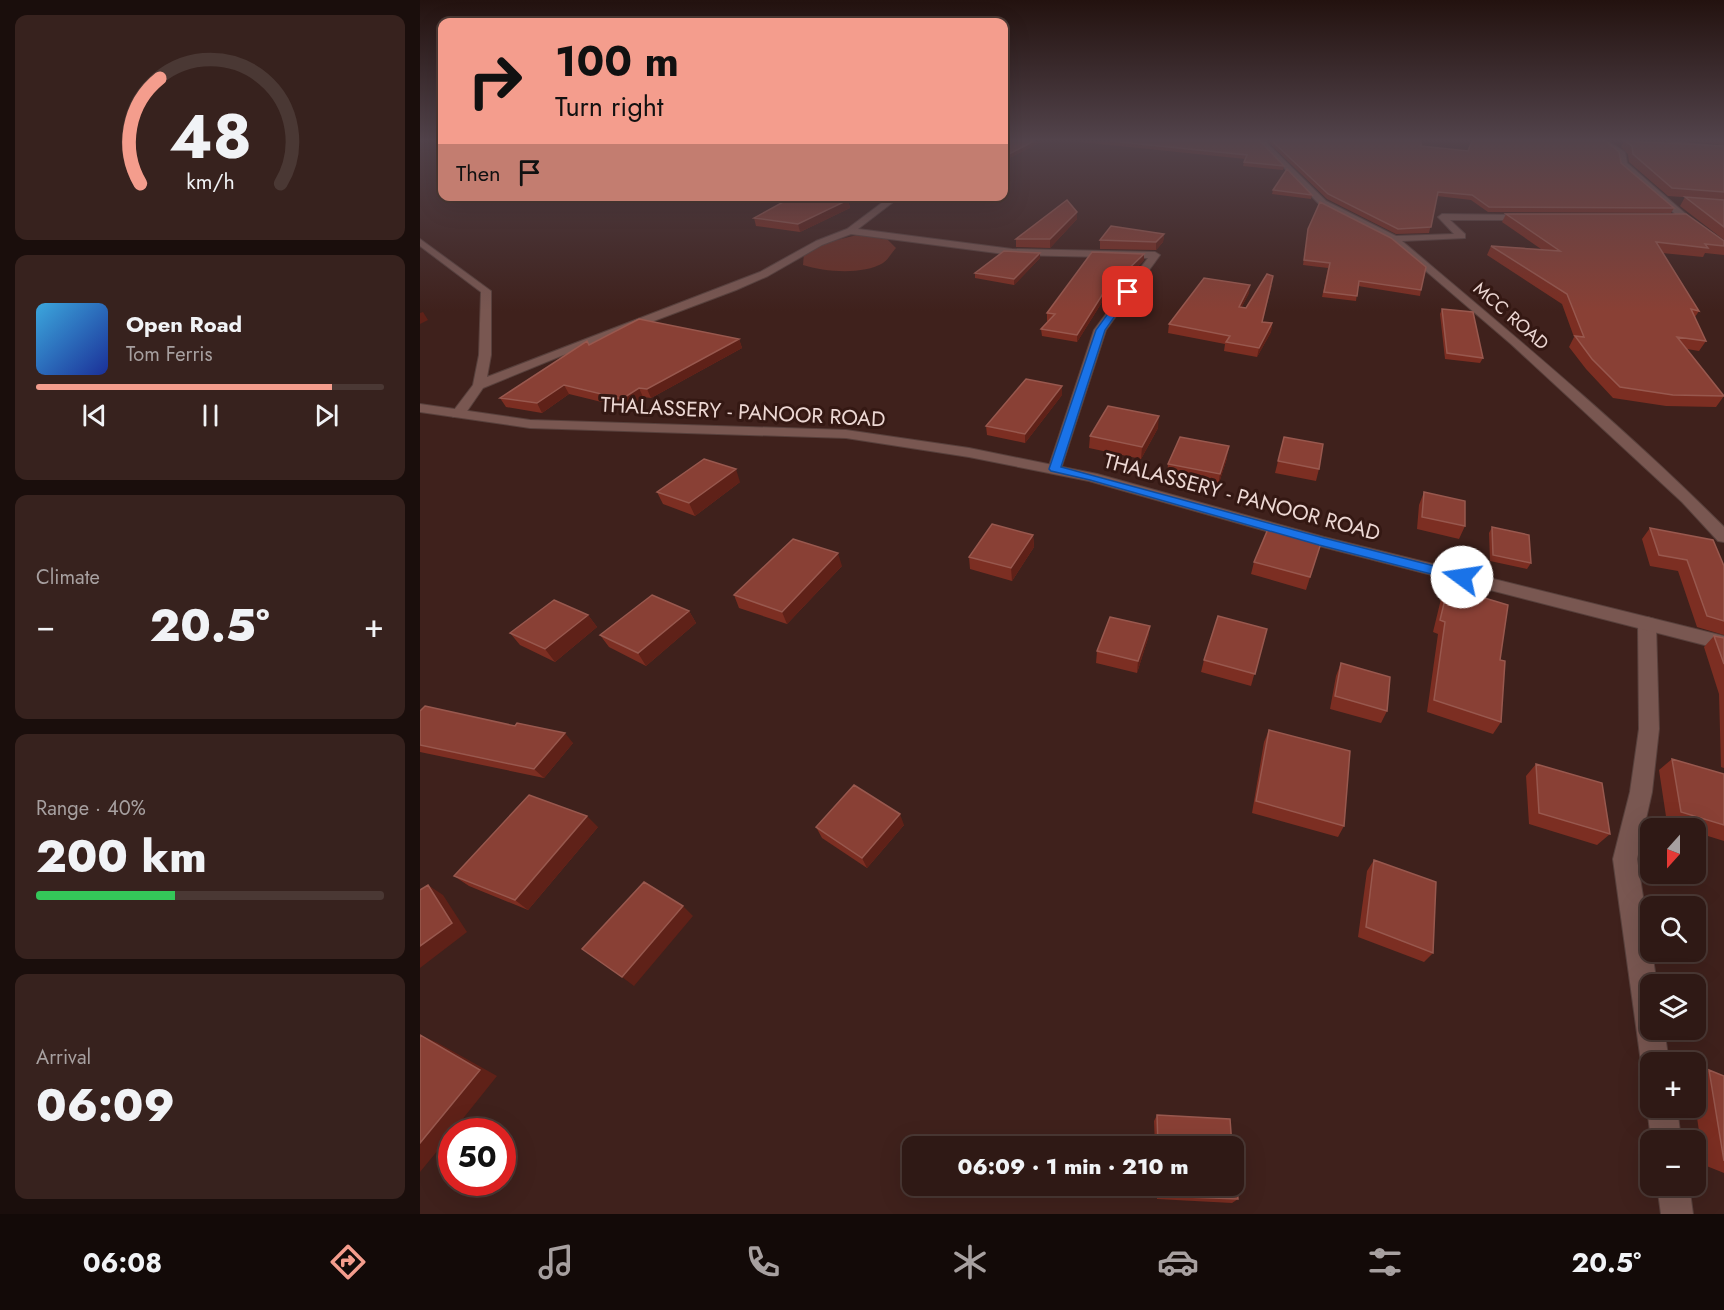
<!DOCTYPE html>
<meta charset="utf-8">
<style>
:root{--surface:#2f1915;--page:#37221e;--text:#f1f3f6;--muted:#a7a0a0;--line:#4a3834;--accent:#f49d8d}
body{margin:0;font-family:Jost,sans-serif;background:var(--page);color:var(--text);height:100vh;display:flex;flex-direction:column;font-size:22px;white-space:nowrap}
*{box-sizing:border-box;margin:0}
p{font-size:20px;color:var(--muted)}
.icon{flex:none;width:33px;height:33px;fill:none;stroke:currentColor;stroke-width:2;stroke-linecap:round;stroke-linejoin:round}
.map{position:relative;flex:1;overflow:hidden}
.panel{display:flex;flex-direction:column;gap:15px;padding:15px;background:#1a0e0c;width:420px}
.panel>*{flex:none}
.hud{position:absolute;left:18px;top:18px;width:570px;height:183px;border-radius:12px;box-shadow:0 6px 24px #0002,0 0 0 2px var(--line);background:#f49d8d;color:#111;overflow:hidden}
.needle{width:39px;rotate:201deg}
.tools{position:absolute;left:1220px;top:818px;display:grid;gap:12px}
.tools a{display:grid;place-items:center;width:66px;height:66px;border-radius:12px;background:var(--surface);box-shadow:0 6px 24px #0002,0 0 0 2px var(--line);font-size:30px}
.speed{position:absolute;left:18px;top:1118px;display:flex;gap:12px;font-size:30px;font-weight:700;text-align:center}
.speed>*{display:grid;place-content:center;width:78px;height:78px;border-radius:50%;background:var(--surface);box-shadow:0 6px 24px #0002,0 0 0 2px var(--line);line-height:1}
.speed .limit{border:9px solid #d22;background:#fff;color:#111}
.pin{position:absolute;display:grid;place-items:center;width:51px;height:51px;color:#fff;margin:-26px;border-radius:12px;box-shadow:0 3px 9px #0006}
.me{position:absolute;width:66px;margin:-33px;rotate:284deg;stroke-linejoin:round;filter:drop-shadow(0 0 4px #0008)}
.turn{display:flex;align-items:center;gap:21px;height:126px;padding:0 18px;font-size:27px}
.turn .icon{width:78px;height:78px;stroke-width:2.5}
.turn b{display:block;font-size:42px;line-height:51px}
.then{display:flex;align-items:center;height:57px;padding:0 18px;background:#0003;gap:12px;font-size:22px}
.big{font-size:45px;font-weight:800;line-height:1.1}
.panel .widget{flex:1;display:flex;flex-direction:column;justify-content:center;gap:9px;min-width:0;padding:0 21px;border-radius:12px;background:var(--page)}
.panel .dial{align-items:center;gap:0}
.dial svg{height:156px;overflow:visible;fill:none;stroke:var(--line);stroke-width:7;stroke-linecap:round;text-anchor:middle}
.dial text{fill:var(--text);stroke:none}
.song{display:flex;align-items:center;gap:18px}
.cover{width:72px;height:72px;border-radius:9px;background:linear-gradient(135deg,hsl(200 70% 55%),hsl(230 70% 35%))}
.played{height:6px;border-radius:3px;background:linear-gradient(90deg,var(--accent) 85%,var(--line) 85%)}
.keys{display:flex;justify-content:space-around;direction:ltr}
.heat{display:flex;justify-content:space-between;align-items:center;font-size:33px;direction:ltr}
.charge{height:9px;border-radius:4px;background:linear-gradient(90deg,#34c759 40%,var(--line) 0)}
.trip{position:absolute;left:482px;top:1136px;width:342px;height:60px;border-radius:12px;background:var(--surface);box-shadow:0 6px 24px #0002,0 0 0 2px var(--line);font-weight:800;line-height:60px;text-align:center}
.tab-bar{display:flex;height:96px;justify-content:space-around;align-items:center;background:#130a08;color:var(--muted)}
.tab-bar .icon{width:42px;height:42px}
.tab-bar .current{color:var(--accent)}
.tab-bar b{font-size:27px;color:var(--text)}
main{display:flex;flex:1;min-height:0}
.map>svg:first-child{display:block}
.green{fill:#6a2f25}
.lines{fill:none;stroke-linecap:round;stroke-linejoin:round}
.minor-casing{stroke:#58403c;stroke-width:2}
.secondary-casing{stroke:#58403c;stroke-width:2}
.minor{fill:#795751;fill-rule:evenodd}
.secondary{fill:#795751;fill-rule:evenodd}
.wall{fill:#7c2e22}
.shaded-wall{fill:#5f2118}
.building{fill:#894035;stroke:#98584e;stroke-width:1.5}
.route{fill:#1a73e8;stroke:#114b97;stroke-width:1.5}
.labels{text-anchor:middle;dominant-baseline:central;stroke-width:6;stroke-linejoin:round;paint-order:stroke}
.far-street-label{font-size:18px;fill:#edd8d4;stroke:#341813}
.street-label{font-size:21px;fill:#edd8d4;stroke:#341813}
</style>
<main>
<section class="panel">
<div class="widget dial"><svg viewBox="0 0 100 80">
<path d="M14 69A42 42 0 1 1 86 69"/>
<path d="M14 69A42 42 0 0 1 24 15" stroke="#f49d8d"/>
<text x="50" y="56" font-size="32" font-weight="700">48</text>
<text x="50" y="72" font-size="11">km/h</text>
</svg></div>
<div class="widget">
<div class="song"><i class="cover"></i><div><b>Open Road</b><p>Tom Ferris</p></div></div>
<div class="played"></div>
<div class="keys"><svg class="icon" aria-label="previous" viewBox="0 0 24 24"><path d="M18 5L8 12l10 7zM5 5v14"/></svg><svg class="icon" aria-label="pause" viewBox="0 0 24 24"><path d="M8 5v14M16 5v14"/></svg><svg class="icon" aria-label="next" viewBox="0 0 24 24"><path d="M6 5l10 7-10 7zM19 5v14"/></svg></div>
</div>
<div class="widget"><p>Climate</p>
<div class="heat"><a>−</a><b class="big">20.5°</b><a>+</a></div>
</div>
<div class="widget"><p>Range · 40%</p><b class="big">200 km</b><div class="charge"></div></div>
<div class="widget"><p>Arrival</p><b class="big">06:09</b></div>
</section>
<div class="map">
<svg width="1304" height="1214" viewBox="0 0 1304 1214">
<rect width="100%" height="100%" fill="#3f211c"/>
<path class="green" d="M437,235l28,2 11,11c-4,4 -8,12 -13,15 -20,12 -58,9 -80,2l1,-12 25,-11z"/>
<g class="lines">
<defs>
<path id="minor" d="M838,141h7l61,60 70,35 58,-2 -16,-17 4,-3 89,1v4l-3,1h-78l15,14v4l-63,3c110,93 221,185 322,286v15l-6,-1 -36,-39 -171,-158 -120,-103 -71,-36z
M1181,141h7l17,11 2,11 60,52v4h-6l-61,-53 -1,-11z
M1248,141l56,6v4l-41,-4z
M471,196h10l-43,33 154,20 143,3 5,3 -54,75 -46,142 -5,1 -7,-4 46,-139 54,-72 -136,-3 -161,-21 -29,11 -54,31 -32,14 -175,66 -78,32 -20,29h-10l-2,-3 22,-29 6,-30 2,-63 -61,-46v-7l71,52v64l-4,22 273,-105 56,-31 31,-12z
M1227,617l7,2 2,5 3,105 -7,63 -15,67 20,125h-7v45h14l5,33h-19v12l-5,-2 -4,-10 -28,-203 17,-67 9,-63 -1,-105 2,-5z
M1230,1100v7h27l4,33h-30l-4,-33z
M1237,1185h32l4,29h-32z"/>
<path id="secondary" d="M0,404l110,16 316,10 123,18 128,26 227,63 400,99v14l-401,-103 -234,-66 -120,-24 -123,-19 -316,-10 -110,-16z"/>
</defs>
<use href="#minor" class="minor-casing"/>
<use href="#secondary" class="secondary-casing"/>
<use href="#minor" class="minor"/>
<use href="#secondary" class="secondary"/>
</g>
<path class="wall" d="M584,141h39l-34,17 -5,-1z
M651,141h189l24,25 -1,4 -40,-4 2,-7z
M847,141h154v5l47,5 153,12 53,45 -3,5 -183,-1 -17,-12 -34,-4 -8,37 -33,1 -69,-35z
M1204,141l100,5v94l-44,-34 5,-9 11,1 -28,-2 -39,-34 -1,-8 -7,-7z
M1271,141h33v4z
M853,190l39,5 -1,4 -39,-5z
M428,200l2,8 -50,24 -44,-6 -2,-8z
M657,212v7l-27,29 -34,-1v-8z
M1086,214l218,27v14l-19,-2 -2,4 -41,-4 37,58 -4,6 11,24 -7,10 -12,-2 37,47 -8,11 -50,-1 -53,-8 -27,-29 -17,-22 5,-10 -12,-33 -75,-49 4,-9 50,3 -39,-27z
M888,229l113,61 -1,6 -62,-10 -2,15 -34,-4 6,-29 -25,-3z
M744,234l-1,8 -7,8 -56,-1v-9z
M724,254v6l-24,24 -6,-1 -37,59 -35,-6 -1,-7 8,-8h-2v-8z
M620,258l-26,27 -39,-7v-5z
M852,285l-10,37 10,1 -1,9 -14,25 -33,-6 1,-7 -57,-11 1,-9 80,-31 -8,15h5z
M1022,309l41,49 -3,5 -35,-4 -5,-45z
M319,339l3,9 -91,50 -8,-1 -17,11 -57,-14 -27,19 -36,-6 -6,-9 89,-53z
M642,395l-37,48 -38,-8 -1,-9z
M738,428l-17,31 -52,-11 1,-12z
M864,437l35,32 -3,12 -41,-8z
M807,458l-9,28 -51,-10 1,-12z
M320,482l-45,34 -32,-12 -6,-12z
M1004,492l41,34 -6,13 -42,-10 2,-24z
M1072,527l39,36 -4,6 -37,-8 -1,-28z
M1230,528l74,38v69l-27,-8 -19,-56 -28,-5 -8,-27z
M613,535l1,12 -22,34 -42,-12 -1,-12z
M901,543l-15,47 -55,-16 3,-12z
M422,566l-55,58 -48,-16 -5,-13z
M1028,587l52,73 1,62 -8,12 -66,-22 11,-78 -5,-2 8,-33z
M269,611l7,12 -50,43 -37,-19 -9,-12z
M168,615l9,12 -42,35 -35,-17 -10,-12z
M730,626l-2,12 -11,35 -41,-10 1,-12z
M847,629l-16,57 -50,-14 3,-12z
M1294,636l10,2v130l-3,-1 -2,-73 -15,-47z
M921,663l46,48 -6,12 -51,-14 6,-33z
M0,711l153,32 -29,35 -124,-26z
M849,730l75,96 -6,11 -86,-24 12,-71z
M1252,759l52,15v67l-29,-9v-4h-11l-17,-5 -8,-53z
M1116,764l74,70 -13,11 -68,-21 -3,-48z
M484,825l-37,43 -45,-30 -6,-11z
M178,827l-70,83 -59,-24 -15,-10z
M954,860l59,93 -9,9 -66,-25 9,-66z
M1289,1070l15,6v97l-20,-8 -9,-61v-28z
M737,1115l75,31h-77l-1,-25z
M737,1185h76l5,14 -6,4 -75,-4z"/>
<path class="shaded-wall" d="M614,141h9l-34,17v-4z
M428,200l2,8 -50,24 -2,-8z
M657,212v7l-27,29v-9z
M744,234l-1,8 -7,8v-8z
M620,253v5l-26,27v-6z
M724,254v6l-24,24v-7z
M694,276v7l-37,59v-7z
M830,285l-1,8 -12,23 2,-9z
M3,312l5,8 -8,4v-11z
M852,323l-1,9 -14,25 2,-9z
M319,339l3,9 -91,50 -4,-9z
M144,385l5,9 -27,19 -5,-10z
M642,386v9l-37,48v-9z
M219,388l4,9 -17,11 -4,-9z
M739,416l-1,12 -17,31 1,-12z
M809,446l-2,12 -9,28 2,-12z
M316,469l4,13 -45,34 -6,-13z
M613,535l1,12 -22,34 -1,-13z
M418,553l4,13 -55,58 -5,-12z
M269,611l7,12 -50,43 -8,-13z
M168,615l9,12 -42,35 -10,-13z
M730,626l-2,12 -11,35 1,-12z
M145,733l8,10 -29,35 -10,-9z
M480,814l4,11 -37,43 -5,-10z
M167,816l11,11 -70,83 -13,-10z
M8,885l15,10 24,37 -47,36v-22z
M263,906l10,10 -59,70 -12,-9z
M0,1035l18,8 59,33 -44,55h-1v2l-32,39z"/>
<path class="building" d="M584,141h30l-25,13 -5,-1z
M690,141h150l24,25 -40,-4 3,-7z
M852,141h149v5l47,5 4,-10h134l13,11 2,11 53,45 -185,-1 -17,-12 -34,-3 -7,35 -33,2 -70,-35z
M1205,141l99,5v46l-52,-4 -39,-34 -1,-8z
M867,169l25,26 -39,-5z
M374,196h21l33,4 -50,24 -44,-6z
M1265,197l39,3v27z
M647,200l10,12 -27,27h-34z
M900,202l71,36 35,29 -5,23 -62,-9 -2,15 -33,-4 6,-29 -26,-3 4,-31z
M1086,214h180l38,27v5l-19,-2 3,4 -52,-6 43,69 -8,-2 15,32 -29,-4 47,59 -51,-1 -53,-8 -28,-28 -17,-23 9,1 -17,-43 -76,-48 69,5z
M691,226l53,8 -8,8 -56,-2z
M584,251l36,2 -26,26 -39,-6z
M672,252l52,2 -24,23 -6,-1 -37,59 -36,-6 14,-15 -8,-1z
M847,274l6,2 -11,46 10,1 -13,25 -33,-6 4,-6 -61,-12 35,-46 46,7 -11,22 7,1z
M1022,309l31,3 10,46 -36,-5z
M219,319l100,20 -92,50 -8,-1 -17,11 -58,-14 -27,18 -37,-5 87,-57 2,4z
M606,379l36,7 -37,48 -39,-8z
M688,406l51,10 -17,31 -52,-11z
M760,437l49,9 -9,28 -52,-10z
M864,437l39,7 -4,25 -41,-8z
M284,459l32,10 -47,34 -32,-11z
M1004,492l41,9v25l-43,-9z
M572,524l41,11 -22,33 -42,-11z
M1072,527l37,8 2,28 -38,-8z
M1230,528l63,12 11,26v55l-17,-5 -20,-56 -28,-5z
M848,529l53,14 -11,34 -56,-15z
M373,539l45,14 -56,59 -48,-17z
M1028,587l60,18 -8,55 5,1 -4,61 -67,-22 11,-78 -5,-2z
M232,595l37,16 -51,42 -38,-18z
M134,600l34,15 -43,34 -35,-16z
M798,616l49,13 -12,45 -51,-14z
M690,617l40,9 -12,35 -41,-10z
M1294,636l10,2v26z
M921,663l49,14 -3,34 -52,-15z
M5,706l90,20 2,-3 48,10 -31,36 -114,-24v-34z
M849,730l81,21 -6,75 -88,-25z
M1252,759l52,15v51l-43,-13z
M1116,764l66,19 8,51 -71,-21z
M434,785l46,29 -38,44 -46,-31z
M109,795l58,21 -72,84 -61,-24z
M954,860l62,22 -3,71 -67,-26z
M224,882l39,24 -61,71 -40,-28z
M8,885l24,38 -32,23v-56z
M0,1035l60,35 -60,73z
M1289,1070l15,6v85z
M737,1115l73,4 2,27h-74z
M813,1153l5,46 -78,-3v-11h73z"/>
<linearGradient id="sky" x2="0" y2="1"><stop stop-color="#23120f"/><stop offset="0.45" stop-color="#52434b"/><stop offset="1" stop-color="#52434b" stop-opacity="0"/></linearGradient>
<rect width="1304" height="311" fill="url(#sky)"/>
<path class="route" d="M705,290l7,2 -27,38 -44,137 263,71 138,35 5,1 2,3 -2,4 -5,1 -143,-37 -229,-65 -39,-9 -2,-2 47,-139z"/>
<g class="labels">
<g class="far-street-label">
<text transform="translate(1091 316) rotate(41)">MCC ROAD</text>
</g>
<g class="street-label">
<text transform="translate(323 412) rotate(3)">THALASSERY - PANOOR ROAD</text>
<text transform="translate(822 497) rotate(15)">THALASSERY - PANOOR ROAD</text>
</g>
</g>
</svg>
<div class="tools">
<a><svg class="needle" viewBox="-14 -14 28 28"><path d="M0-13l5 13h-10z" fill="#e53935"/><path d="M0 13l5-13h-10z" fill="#a7a0a0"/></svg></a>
<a><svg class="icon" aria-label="search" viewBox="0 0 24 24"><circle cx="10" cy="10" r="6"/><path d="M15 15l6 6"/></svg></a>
<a><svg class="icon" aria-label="layers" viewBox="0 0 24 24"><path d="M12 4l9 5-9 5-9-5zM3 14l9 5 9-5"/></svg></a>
<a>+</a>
<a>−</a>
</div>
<div class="speed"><div class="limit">50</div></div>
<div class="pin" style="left:708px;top:292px;background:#d93025"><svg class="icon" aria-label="arrive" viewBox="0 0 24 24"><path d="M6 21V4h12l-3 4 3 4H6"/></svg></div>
<svg class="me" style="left:1042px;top:577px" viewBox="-20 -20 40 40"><circle r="19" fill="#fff"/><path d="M0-13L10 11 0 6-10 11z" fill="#1a73e8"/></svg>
<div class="trip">06:09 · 1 min · 210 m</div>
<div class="hud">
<div class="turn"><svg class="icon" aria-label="right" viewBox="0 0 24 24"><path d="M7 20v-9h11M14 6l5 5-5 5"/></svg><div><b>100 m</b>Turn right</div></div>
<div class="then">Then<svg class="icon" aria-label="arrive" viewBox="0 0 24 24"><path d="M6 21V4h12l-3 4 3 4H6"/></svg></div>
</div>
</div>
</main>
<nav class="tab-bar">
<b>06:08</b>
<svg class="icon current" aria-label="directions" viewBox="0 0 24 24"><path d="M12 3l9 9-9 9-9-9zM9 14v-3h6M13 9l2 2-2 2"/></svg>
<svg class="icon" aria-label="music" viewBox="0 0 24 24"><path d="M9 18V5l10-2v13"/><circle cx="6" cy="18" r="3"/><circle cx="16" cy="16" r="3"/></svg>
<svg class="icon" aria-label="phone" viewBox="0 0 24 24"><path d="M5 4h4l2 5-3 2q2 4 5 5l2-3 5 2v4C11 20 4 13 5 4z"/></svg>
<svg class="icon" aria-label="climate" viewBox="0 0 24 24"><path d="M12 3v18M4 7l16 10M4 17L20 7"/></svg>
<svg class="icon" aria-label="car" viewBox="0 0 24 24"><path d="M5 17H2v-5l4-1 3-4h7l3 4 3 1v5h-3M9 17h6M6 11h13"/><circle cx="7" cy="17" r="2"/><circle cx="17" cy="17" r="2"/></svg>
<svg class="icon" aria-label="filters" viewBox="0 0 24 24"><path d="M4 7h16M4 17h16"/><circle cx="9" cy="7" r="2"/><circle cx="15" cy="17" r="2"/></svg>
<b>20.5°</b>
</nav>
